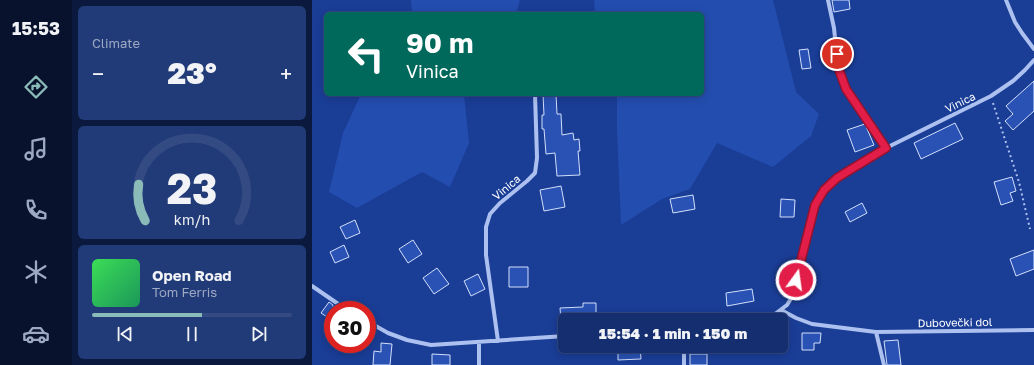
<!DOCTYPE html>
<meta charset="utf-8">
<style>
:root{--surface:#142e70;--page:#213a78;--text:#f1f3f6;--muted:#9da8c3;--line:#334a83;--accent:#8bbbb9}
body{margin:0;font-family:"Golos Text",sans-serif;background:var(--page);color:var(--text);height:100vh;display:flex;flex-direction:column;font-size:15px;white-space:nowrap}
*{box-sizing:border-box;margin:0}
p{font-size:13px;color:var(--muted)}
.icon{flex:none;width:22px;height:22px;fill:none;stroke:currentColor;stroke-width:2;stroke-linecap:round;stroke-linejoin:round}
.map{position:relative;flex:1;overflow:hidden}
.side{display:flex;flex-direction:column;gap:6px;padding:6px;background:#0b193e;width:240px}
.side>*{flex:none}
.hud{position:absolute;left:12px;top:12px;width:380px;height:84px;border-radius:6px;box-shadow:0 2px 10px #0003,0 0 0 1px var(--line);background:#00695c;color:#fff;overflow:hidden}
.speed{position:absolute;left:12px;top:301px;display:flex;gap:8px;font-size:20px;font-weight:700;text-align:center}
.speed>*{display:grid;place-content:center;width:52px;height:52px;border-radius:50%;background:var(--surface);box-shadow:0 2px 10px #0003,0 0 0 1px var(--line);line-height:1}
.speed .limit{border:6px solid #d22;background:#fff;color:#111}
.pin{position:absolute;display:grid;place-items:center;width:34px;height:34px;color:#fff;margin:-17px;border:2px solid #fff;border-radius:50%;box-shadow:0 1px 4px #0007}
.me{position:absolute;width:44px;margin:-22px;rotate:14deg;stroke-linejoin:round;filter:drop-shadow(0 0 3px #0008)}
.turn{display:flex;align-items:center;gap:14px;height:84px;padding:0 16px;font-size:18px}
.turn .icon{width:52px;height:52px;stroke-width:2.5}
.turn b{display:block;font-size:28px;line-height:34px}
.big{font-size:30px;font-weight:800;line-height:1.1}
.side .widget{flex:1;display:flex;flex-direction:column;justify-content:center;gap:6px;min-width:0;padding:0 14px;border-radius:6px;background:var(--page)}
.side .dial{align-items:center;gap:0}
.dial svg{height:104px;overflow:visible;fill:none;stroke:var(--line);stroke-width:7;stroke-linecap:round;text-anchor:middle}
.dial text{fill:var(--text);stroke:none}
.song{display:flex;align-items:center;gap:12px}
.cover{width:48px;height:48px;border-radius:6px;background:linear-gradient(135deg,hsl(130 70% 55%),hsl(150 70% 35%))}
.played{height:4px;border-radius:2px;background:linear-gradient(90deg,var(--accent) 55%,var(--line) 55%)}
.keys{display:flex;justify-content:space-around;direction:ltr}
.heat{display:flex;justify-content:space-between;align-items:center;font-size:22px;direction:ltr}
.trip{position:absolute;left:246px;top:313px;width:230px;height:40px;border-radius:6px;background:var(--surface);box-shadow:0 2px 10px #0003,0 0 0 1px var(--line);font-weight:800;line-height:40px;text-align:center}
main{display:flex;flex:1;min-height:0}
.menu{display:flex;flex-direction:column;width:72px;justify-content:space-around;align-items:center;background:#08122d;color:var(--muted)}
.menu .icon{width:28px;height:28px}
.menu .selected{color:var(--accent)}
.menu b{font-size:18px;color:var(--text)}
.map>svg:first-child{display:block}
.green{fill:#234daf}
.building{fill:#2952b4;stroke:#d3dffb}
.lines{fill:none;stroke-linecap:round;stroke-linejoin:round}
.path{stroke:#adc1f0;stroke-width:2;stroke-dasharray:2 3;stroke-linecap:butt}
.minor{stroke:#adc1f0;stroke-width:4}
.route-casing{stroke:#92132f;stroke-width:10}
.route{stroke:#e11d48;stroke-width:7}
.labels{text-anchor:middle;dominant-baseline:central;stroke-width:4;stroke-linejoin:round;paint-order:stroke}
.street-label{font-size:11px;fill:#fff;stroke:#1a3d96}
</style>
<main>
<nav class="menu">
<b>15:53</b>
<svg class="icon selected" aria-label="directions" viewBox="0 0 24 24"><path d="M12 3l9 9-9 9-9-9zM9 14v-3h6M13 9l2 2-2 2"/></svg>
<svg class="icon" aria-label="music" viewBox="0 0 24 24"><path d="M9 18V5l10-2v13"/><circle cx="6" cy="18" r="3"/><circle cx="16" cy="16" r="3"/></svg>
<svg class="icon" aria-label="phone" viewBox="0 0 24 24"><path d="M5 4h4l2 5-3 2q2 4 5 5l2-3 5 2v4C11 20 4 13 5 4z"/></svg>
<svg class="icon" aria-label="climate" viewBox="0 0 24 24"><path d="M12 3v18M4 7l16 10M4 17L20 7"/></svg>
<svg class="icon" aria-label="car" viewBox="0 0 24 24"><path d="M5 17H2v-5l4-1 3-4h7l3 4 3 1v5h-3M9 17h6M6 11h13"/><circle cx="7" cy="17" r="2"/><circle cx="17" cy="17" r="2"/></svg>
</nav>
<section class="side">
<div class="widget"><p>Climate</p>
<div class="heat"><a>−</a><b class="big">23°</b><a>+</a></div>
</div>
<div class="widget dial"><svg viewBox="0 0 100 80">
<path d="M14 69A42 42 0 1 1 86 69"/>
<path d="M14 69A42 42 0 0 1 9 41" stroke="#8bbbb9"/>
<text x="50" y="56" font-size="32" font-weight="700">23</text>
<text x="50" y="72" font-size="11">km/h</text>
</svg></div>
<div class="widget">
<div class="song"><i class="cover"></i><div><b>Open Road</b><p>Tom Ferris</p></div></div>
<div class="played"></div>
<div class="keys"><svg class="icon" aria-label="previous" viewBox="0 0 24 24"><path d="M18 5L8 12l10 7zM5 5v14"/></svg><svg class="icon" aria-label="pause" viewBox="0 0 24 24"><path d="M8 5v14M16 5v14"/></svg><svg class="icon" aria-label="next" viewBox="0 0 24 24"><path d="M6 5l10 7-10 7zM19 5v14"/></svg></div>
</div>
</section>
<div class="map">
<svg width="722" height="365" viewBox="0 0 722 365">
<rect width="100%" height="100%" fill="#1a3d96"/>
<path class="green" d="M99,0h109l-4,14h-104z
M282,0h179l23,92 23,22 -8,22 -38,31 -56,-24 -27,46 -28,10 -41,26 -4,-94v-37h85v-80h-107z
M49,94h103l5,49 -19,44 -28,-15 -65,36 -28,-16 14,-59z"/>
<path class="building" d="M520,0h17l1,9 -16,3z
M496,49l3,19 -9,1 -3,-19z
M722,81v30l-21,19 -8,-9 8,-7 -7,-8z
M231,94h13l1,20h4l1,21 11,-2 1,7 5,-1 1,12h-2l2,24 -23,1 -2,-23 -9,1 -2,-25h-2v-14h2z
M643,123l8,16 -42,20 -7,-16z
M553,124l9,21 -19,7 -8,-22z
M700,177l4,14 -6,2 3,8 -12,4 -7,-23z
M249,186l4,21 -21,4 -4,-21z
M381,195l2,14 -22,4 -3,-14z
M469,199l14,1 -1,17h-14z
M550,203l5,10 -17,9 -5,-10z
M43,220l5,13 -14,6 -6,-12z
M101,240l9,14 -14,9 -9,-14z
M32,245l5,12 -14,6 -5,-11z
M722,250v19l-18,7 -6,-17z
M197,267h19v20h-19z
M125,268l12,16 -15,10 -11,-16z
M166,274l7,15 -14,7 -7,-15z
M440,289l2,12 -27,5 -1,-13z
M17,302l4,3v16l-12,-8z
M271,303h13v17h-35l-1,-12 23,-1z
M490,333h19l-1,10h-6v7h-12z
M586,340l3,25h-14l-3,-24z
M69,343l11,1 -2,21h-17l1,-14 7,1z
M306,346h22l1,13 -23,1z
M120,354l18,1v10h-18z
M378,354h17v11h-17z"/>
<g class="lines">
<path class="path" d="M681,103l26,79 11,47"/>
<path class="minor" d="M516,0l6,28 4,39 8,22 40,59
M694,0l9,22 7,11 12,16
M0,286l35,24
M469,310l15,8 16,6 64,8 158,-2
M436,320l16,-2 11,-4 12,-9 5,-8 4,-17 19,-75 10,-15 12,-12 16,-11 33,-19 105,-52 22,-15 12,-11 9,-10
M55,321l21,12 19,7 24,5 134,-9
M564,332l8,33
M186,341l-12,-86v-28l4,-13 10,-11 27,-22 8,-8 2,-15 -2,-64
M167,365v-23
M372,365v-19"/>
</g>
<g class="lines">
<defs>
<path id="route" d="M484,280l19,-75 9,-15 13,-12 8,-5 41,-25 -40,-59 -8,-22 -1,-13"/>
</defs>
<use href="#route" class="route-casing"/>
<use href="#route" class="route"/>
</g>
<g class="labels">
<g class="street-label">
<text transform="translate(648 102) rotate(-26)">Vinica</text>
<text transform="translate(194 187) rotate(-40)">Vinica</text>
<text transform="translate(643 322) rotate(-1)">Dubovečki dol</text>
</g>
</g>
</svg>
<div class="speed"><div class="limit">30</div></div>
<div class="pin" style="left:525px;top:54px;background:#d93025"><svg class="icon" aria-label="arrive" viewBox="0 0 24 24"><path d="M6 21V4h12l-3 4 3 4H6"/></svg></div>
<svg class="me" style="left:484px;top:280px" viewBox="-20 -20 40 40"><circle r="17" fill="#e11d48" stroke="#fff" stroke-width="3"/><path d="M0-11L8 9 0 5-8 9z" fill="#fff"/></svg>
<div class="trip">15:54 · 1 min · 150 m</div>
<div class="hud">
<div class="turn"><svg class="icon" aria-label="left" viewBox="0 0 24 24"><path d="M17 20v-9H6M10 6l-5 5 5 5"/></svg><div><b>90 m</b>Vinica</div></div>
</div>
</div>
</main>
